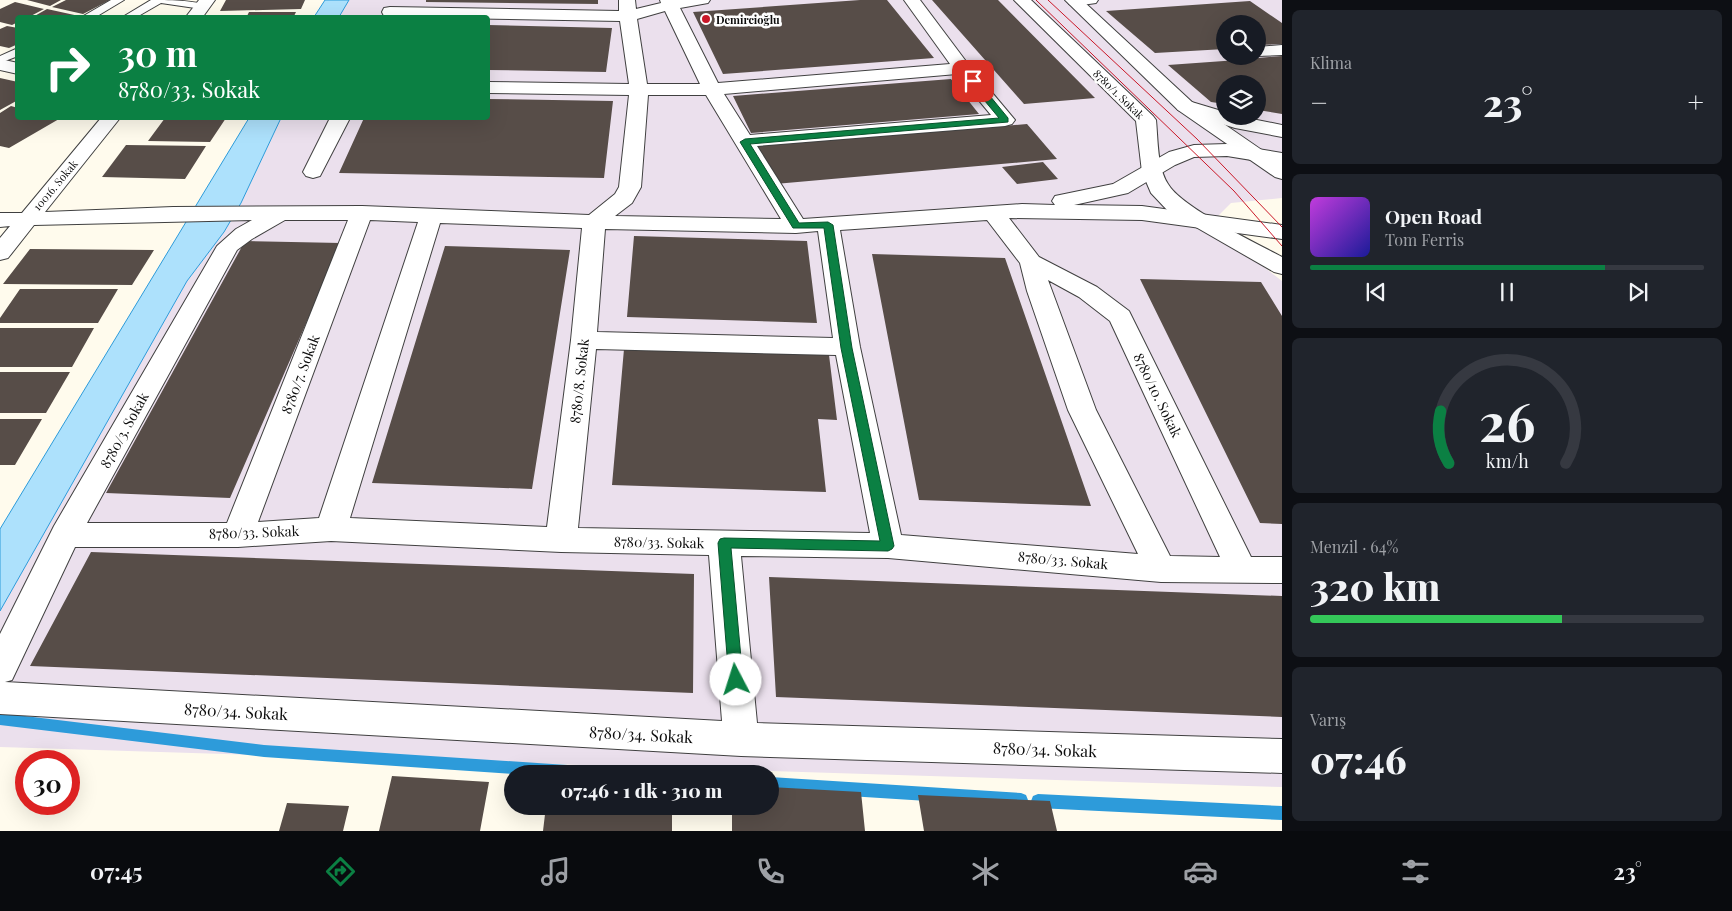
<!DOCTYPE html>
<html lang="tr">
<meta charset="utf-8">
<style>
:root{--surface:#171b24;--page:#20242c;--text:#f1f3f6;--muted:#9ea1a6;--line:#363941;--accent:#0b8043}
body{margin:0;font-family:"Playfair Display",serif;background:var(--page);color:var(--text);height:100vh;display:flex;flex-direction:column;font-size:19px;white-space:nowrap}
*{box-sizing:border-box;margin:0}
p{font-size:16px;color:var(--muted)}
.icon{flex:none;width:28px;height:28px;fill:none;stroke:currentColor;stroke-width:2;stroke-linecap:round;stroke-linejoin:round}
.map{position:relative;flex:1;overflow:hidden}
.details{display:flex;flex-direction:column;gap:10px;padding:10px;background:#0d0f14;width:450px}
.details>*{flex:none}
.hud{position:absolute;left:15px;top:15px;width:475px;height:105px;border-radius:5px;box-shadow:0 5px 20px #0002;background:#0b8043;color:#fff;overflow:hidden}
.controls{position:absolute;left:1216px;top:15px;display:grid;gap:10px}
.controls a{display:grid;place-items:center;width:50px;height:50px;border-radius:50%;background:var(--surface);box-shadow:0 5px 20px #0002;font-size:25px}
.speed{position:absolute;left:15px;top:750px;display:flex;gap:10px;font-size:25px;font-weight:700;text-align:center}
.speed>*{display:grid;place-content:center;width:65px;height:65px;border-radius:50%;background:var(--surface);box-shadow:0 5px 20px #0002;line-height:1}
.speed .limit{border:8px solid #d22;background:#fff;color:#111}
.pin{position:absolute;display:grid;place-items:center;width:42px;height:42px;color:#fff;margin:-21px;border-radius:10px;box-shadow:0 2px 8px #0006}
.me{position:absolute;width:55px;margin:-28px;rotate:355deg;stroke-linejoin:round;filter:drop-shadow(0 0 4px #0008)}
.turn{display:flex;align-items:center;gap:18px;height:105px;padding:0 20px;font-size:22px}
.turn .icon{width:65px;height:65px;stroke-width:2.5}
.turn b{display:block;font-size:35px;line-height:42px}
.big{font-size:38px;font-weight:800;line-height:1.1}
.details .widget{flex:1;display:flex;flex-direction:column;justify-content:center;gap:8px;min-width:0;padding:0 18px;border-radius:8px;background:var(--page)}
.details .dial{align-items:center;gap:0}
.dial svg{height:130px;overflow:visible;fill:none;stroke:var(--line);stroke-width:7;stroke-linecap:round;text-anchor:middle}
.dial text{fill:var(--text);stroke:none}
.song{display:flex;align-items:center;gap:15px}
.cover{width:60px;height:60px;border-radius:8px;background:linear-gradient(135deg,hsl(290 70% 55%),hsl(240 70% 35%))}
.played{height:5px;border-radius:2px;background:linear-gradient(90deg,var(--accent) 75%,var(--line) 75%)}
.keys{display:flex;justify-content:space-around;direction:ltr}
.heat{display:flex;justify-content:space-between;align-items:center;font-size:28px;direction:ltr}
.charge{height:8px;border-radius:4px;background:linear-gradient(90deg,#34c759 64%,var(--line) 0)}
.trip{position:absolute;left:504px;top:765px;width:275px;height:50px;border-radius:25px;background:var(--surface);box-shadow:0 5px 20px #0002;font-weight:800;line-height:50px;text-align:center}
.tab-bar{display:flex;height:80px;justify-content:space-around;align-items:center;background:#090b0e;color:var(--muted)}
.tab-bar .icon{width:35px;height:35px}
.tab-bar .selected{color:var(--accent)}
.tab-bar b{font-size:22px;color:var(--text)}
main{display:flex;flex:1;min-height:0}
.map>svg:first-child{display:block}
.industrial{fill:#ebe0ed;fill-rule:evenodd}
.water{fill:#ade1fc;stroke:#2d9bda}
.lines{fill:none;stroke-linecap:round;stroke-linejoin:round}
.stream{fill:#2d9bda;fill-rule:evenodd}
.building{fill:#574d48}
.service-casing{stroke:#404040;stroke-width:2}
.minor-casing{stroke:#404040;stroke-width:2}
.tertiary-casing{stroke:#404040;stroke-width:2}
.service{fill:#fff;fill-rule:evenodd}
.minor{fill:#fff;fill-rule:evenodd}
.tertiary{fill:#fff;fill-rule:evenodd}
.tram{stroke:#ca1828;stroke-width:1}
.route{fill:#0b8043;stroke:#07532c}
.poi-dot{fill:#ca1828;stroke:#fff;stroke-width:2}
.labels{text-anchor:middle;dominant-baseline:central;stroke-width:5;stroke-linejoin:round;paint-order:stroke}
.far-poi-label{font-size:11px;font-weight:bold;fill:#0d0d0d;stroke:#fff;text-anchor:start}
.far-street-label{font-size:11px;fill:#0d0d0d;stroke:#fff}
.street-label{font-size:14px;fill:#0d0d0d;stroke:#fff}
.near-street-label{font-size:16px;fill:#0d0d0d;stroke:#fff}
</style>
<main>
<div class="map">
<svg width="1282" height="831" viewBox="0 0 1282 831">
<rect width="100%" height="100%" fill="#fffbed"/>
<path class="industrial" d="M349,0h933v198l-51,5 -22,22 73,56v506l-1282,-40v-138l187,-328 37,-49 17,-29 40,-85h207v-100l-149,-1zM1225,24h33v32h-33zM1225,84h33v32h-33z"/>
<path class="water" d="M325,0h24l-10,17h-25z
M249,118h32l-40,85 -17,29 -37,49 -187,330v-82z"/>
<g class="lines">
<path class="stream" d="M0,713l264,32 349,23 5,1 2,5h-108l-248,-17 -264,-32z
M770,777l251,16 5,2 2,5 -2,5 -5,2 -251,-16z
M1038,794l244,12v14l-244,-12 -5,-2 -2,-5 2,-5z"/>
</g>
<path class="building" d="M27,0h34l-11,6z
M66,0h44l-27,14 -31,-7z
M226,0h79l-4,9 -81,2z
M426,0h172v4l-172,-2z
M860,0h27l47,58 -211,16 -30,-62z
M932,0h66l97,98 -71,6z
M1250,1l32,22v21l-24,1v-21h-33v25l-70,4 -49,-42z
M15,2l29,7 -17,9h-9v4l-6,3 -12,-3v-13z
M47,9l32,7 -48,2z
M249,12h47l-3,6h-47z
M488,25l124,3 -6,44 -118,-2z
M7,26l11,2v16l-9,4 -9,-2v-17z
M1234,56h21l3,2 24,-2v58l-24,-4v-26h-33v20l-14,-2 -43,-37 70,-5z
M0,78l18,4v18l-18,10z
M951,79l28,35 -228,19 -18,-37z
M488,99l125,2 -9,77 -265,-5 25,-55h124z
M11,106l7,2v10l41,1 -50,29 -9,-2v-33z
M165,118h61l-16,24 -62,-1z
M1027,124l30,35 -282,25 -18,-38z
M126,145l80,1 -21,33 -83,-2z
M1043,162l15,17 -41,5 -15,-17z
M634,236l173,5 10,82 -190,-6z
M245,241l96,2 -111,255 -124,-5z
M445,246l125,4 -38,239 -160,-6z
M30,249l124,1 -22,35 -129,-1z
M872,254l133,4 86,248 -172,-6z
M1140,279l121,3 21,34v208l-22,-1z
M20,289h98l-20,34h-98v-5z
M0,328h94l-22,39h-72z
M624,349l205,6 8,65 -19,-1 8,73 -214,-7z
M0,372h70l-24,41h-46z
M0,419h42l-27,46h-15z
M91,552l603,22 -1,119 -663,-27z
M769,577l513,19v121l-506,-20z
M392,776l97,6 -9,49h-101z
M770,787l91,5 4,39h-133v-25h38z
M918,795l132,6 7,30h-133z
M287,803l62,3 -6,25h-64z
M546,806h126v25h-129z"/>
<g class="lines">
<defs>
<path id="service" d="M111,0h13l-30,18h-14z
M151,0c14,0 46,0 56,6l-5,3 -41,-6 -26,15h-14z
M18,48v8l-18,7v-7z"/>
<path id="minor" d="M199,0h16l-13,18h-17z
M619,0h16l1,9 25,-6 -1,-3h50l-2,3 -28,5 38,75 232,-19 -46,-64h16l48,64 47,56 -3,4 -7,2 -248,20 46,73 219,-15 33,1 -3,-4 3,-5 58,-12 56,-32 25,-7 33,-1 55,9v12l-55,-9 -33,1 -19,8 -47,28 -54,12 68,1 140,19v14l-140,-19 -133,-2 30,39 58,30 32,24 122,246h31v26l-121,-1 -273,-24 -147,-2 16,167 525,16v34l-541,-17 -741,-42v-80l54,-108 163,-280 19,-17 16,-9 -218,5 -26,33 -8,2v-22l10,-12 -10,1v-14h22l79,-95h19l-75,94 128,-5 189,-1 227,9 26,-21 4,-7 10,-92 -141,-2v-11l141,2 -9,-63 -230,-4 -6,-1 -2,-4 2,-4 6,-1 229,4zM665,11l35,73h-53l-10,-65zM957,74l34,41 -241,20 -26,-41zM648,95h58l75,124 -166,-3 17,-13 9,-16zM285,220h63l-121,303h-140l150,-273 15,-11zM370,220l48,2 -99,296 -61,4zM987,220l33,43 7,28 41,119 70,144 -237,-19 -41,-188 -20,-117zM440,223l142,5 -11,112 -24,187 -197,-9zM605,229l191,4 22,-2 15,107 -236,-6zM1048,280l31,17 31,24 110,236 -50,-1 -74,-146zM596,349l240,6 34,178 -292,-5zM331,541l230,11 148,3 13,166 -717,-39 7,-2 63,-133h163z
M1068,0h30l-2,3 -21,3 -6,-2z
M1282,45v10l-26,1h2v-9z
M0,59l18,4v11l-18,-4z
M1185,100l40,12v4h12l45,9v12l-47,-9 -57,-18 -3,-4 3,-4z
M330,118h20l-30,58 -7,2 -7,-2 -3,-4z"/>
<path id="tertiary" d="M1014,0h17l122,116 3,4c2,20 1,47 12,64 13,23 88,59 114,73v17l-8,-2 -106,-61 -17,-18 -9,-21 -6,-51z
M1065,0h17l110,102 90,62v15l-7,-2 -97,-67z"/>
</defs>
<use href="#service" class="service-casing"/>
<use href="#minor" class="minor-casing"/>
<use href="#tertiary" class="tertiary-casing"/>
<use href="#service" class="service"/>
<use href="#minor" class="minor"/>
<use href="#tertiary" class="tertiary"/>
<path class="tram" d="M1036,0l198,191 48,55
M1048,0l149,139 85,88"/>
</g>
<path class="route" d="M970,79h6l32,39v4l-258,22 49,79 29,-1 5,3 19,123 42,198 -2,3 -4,2 -157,-3 12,132 -2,5 -5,2 -5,-2 -2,-5 -11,-137 2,-4 4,-1 156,3 -39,-193 -17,-120h-31l-53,-86 5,-3 254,-21 -29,-35z"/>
<circle class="poi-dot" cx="706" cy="19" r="5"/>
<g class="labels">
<g class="far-poi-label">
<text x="716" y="19">Demircioğlu</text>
</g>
<g class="far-street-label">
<text transform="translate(1119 94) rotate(44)">8780/1. Sokak</text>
<text transform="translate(55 185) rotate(-50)">10016. Sokak</text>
</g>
<g class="street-label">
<text transform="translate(300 374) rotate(-69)">8780/7. Sokak</text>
<text transform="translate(579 381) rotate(-84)">8780/8. Sokak</text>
<text transform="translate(1158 395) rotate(64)">8780/10. Sokak</text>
<text transform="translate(124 430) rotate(-61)">8780/3. Sokak</text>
<text transform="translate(254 532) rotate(-2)">8780/33. Sokak</text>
<text transform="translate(659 542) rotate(1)">8780/33. Sokak</text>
<text transform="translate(1063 560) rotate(5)">8780/33. Sokak</text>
</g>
<g class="near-street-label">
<text transform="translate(236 711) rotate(3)">8780/34. Sokak</text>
<text transform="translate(641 734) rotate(3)">8780/34. Sokak</text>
<text transform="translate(1045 749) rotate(2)">8780/34. Sokak</text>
</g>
</g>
</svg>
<div class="controls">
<a><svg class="icon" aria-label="search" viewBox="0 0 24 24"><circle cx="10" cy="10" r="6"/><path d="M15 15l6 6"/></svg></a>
<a><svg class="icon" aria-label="layers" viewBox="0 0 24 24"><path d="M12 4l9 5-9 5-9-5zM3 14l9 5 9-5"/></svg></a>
</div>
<div class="speed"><div class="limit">30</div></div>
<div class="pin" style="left:973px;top:81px;background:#d93025"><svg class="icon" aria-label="arrive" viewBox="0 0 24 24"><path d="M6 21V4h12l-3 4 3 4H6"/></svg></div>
<svg class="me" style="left:736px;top:680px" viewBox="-20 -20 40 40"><circle r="19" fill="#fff"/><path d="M0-13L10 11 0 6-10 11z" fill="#0b8043"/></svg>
<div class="trip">07:46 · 1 dk · 310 m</div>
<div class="hud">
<div class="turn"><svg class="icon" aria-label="right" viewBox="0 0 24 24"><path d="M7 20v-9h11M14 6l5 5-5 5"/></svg><div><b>30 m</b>8780/33. Sokak</div></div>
</div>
</div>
<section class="details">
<div class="widget"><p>Klima</p>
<div class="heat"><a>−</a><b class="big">23°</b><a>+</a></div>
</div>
<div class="widget">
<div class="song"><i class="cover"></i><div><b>Open Road</b><p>Tom Ferris</p></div></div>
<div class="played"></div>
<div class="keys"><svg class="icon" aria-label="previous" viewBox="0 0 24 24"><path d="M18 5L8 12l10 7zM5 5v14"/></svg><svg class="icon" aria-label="pause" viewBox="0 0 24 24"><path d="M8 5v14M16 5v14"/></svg><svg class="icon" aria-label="next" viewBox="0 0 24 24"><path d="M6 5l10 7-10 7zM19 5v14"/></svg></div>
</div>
<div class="widget dial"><svg viewBox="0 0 100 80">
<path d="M14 69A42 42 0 1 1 86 69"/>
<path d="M14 69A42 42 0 0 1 9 37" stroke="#0b8043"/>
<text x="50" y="56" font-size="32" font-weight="700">26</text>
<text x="50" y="72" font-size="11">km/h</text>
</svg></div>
<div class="widget"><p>Menzil · 64%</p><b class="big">320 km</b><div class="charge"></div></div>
<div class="widget"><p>Varış</p><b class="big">07:46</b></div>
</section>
</main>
<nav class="tab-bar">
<b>07:45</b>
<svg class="icon selected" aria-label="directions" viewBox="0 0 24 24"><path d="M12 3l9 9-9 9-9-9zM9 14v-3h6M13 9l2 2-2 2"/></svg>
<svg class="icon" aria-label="music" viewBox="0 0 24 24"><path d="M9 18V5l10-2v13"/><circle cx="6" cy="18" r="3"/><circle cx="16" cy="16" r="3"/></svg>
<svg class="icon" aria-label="phone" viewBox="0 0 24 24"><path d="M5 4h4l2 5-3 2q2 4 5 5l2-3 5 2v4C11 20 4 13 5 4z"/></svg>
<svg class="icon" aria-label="climate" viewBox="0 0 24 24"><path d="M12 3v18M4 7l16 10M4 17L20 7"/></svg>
<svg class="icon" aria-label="car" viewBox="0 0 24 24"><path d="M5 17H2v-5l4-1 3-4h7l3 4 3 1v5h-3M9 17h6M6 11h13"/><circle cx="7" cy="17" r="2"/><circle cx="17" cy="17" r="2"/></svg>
<svg class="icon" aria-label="filters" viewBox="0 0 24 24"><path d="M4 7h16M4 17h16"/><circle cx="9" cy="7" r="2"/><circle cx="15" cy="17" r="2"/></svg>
<b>23°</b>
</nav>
